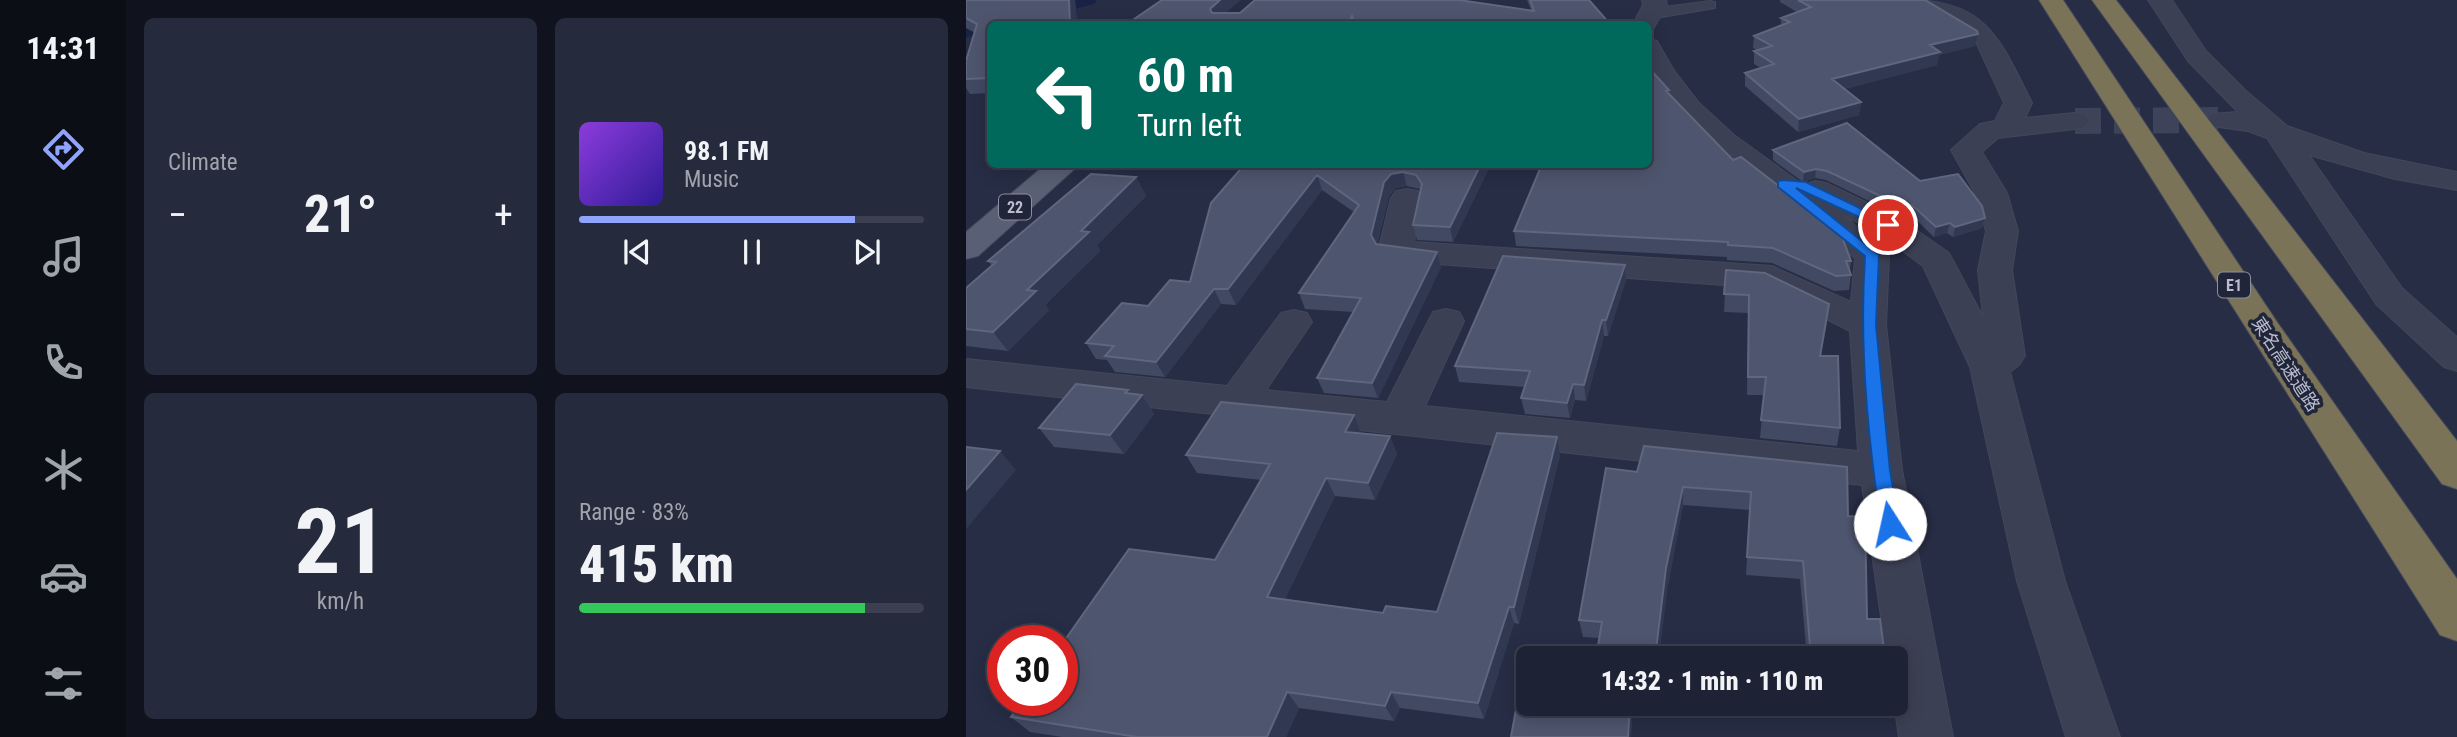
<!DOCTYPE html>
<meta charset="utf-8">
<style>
:root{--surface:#1d2234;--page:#252a3c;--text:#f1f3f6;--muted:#a0a4ac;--line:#3b3f4f;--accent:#90a4fb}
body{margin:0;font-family:"Roboto Condensed","Noto Sans JP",sans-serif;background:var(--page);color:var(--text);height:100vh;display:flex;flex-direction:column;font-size:26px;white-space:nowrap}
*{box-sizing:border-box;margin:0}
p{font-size:23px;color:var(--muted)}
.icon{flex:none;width:38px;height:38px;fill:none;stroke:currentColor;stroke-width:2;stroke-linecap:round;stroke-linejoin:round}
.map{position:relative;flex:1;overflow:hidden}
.panel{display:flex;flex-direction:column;gap:18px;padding:18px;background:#10131d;width:840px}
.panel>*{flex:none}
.banner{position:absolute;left:21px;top:21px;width:665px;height:147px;border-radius:10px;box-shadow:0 4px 18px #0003,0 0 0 2px var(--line);background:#00695c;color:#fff;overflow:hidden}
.speed{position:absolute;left:21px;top:625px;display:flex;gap:14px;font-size:35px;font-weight:700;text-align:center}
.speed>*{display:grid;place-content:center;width:91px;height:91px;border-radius:50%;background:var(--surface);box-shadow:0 4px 18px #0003,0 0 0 2px var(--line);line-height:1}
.speed .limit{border:10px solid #d22;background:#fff;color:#111}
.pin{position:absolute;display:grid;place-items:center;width:60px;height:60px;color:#fff;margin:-30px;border:4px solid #fff;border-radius:50%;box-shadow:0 2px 7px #0007}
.me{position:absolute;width:77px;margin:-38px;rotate:350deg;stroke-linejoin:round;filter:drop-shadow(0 0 5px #0008)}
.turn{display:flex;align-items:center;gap:24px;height:147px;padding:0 35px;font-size:32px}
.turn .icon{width:91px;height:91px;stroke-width:2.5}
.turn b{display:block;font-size:49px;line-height:60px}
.big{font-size:52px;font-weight:800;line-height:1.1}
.panel .tile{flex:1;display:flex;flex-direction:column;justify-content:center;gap:10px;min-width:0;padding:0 24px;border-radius:10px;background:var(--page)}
.panel .dial{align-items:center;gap:0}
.dial b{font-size:91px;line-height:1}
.song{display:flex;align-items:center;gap:21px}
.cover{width:84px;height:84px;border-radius:10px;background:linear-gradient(135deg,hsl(270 70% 55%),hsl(250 70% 35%))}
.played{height:7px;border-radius:4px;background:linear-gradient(90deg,var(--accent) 80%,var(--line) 80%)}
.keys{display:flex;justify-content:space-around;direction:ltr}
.heat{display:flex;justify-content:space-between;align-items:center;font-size:38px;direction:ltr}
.charge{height:10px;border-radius:5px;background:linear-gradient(90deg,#34c759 83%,var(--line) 0)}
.panel .tiles{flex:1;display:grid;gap:18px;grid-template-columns:repeat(2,1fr)}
.trip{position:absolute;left:550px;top:646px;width:392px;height:70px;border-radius:10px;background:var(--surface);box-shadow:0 4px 18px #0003,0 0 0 2px var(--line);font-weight:800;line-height:70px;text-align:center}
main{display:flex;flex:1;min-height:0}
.tab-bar{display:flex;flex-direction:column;width:126px;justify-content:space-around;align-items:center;background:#0c0e15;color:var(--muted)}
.tab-bar .icon{width:49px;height:49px}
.tab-bar .current{color:var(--accent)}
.tab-bar b{font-size:32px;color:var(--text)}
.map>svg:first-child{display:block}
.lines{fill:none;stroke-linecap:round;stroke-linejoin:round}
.stream{stroke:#182244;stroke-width:9}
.street-tunnel{stroke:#3d4359;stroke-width:26;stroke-dasharray:26 13;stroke-linecap:butt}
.lane-casing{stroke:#42475a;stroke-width:2}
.street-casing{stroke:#42475a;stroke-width:2}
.primary-casing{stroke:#42475a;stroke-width:2}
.highway-casing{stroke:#43485b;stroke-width:2}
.lane{fill:#3b4054;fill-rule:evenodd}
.street{fill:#3b4054;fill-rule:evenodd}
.primary{fill:#595f74;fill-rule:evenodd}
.highway{fill:#7a7358;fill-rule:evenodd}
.wall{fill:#414963}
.shaded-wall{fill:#313852}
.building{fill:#4e556e;stroke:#5f667d;stroke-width:2}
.route{fill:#1a73e8;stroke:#114b97;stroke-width:2}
.labels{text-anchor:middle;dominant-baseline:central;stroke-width:7;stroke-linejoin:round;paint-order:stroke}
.shield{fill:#202539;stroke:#8b8fa1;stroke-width:2}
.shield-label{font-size:16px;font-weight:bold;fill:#b9bdcd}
.street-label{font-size:18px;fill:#b9bdcd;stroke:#202539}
</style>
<main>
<nav class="tab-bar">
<b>14:31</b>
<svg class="icon current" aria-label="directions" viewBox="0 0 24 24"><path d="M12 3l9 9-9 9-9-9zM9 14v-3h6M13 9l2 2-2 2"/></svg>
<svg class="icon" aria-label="music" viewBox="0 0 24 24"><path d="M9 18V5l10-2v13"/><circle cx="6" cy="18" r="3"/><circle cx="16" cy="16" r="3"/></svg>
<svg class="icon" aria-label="phone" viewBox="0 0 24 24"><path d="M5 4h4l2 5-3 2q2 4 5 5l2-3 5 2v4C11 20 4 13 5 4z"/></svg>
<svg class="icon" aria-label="climate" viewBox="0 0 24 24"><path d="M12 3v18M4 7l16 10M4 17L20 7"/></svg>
<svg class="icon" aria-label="car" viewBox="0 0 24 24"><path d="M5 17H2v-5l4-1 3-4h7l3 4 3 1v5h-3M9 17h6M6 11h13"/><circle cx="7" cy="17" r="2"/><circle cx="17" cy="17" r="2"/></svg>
<svg class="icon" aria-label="filters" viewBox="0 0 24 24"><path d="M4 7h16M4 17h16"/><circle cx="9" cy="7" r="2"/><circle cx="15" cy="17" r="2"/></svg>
</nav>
<section class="panel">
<div class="tiles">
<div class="tile"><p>Climate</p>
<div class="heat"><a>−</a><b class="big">21°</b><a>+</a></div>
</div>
<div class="tile">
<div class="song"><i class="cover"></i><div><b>98.1 FM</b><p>Music</p></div></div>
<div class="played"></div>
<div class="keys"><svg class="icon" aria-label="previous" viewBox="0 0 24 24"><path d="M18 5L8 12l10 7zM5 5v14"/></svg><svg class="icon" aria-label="pause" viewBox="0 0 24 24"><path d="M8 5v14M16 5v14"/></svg><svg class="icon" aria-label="next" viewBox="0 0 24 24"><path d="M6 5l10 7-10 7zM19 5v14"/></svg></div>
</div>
<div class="tile dial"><b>21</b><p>km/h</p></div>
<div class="tile"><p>Range · 83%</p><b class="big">415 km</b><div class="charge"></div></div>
</div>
</section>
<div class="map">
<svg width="1491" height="737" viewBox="0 0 1491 737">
<rect width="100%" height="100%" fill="#272d45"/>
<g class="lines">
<path class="stream" d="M95,8l31,-8
M0,33l24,-7"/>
<path class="street-tunnel" d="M1109,121l146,-1"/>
<defs>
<path id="lane" d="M744,1l5,1v6l-65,11 -8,-5 8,-5z"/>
<path id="street" d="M676,0h24l1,5 -14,24 -5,1v-6h-15l10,-19z
M943,0c79,0 92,42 123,103l-7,15 50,-5 10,2 4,6 -4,6 -10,2 -77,9 -16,14 25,41 11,38 -6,39 13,86 -6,9 -9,7 55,209 55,156h-54l-49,-156 -47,-214 -47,-101 -46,-34 -34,-17 46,40 -3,70 16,145 51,267h-54l-5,-33 1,-46h-8l-25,-173 -896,-98v-28l261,27 54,-73 13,-3 13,3 5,9 -46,68 121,12 46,-90 13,-3 13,3 5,9 -39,85 433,45 -8,-120 -85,-43 -370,-27 -12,-3 -5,-7 13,-53 5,-7 11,-2 11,2 5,7 -9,44 358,24 79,36 4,-44 -141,-111 -34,-33 -32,-42v-33l9,2 16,28 26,34 35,32 69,50 12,-4 11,2 73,35 50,35 34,64 -5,-47 8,-39 -11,-38 -24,-43 29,-26 15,-3 9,-18 -28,-61z
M1182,0h24l34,51 39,39 42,36 77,27 93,19v18l-62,-11 -86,-24 93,133 55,49v34l-13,-4 -68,-63 -109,-166 -19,-7 -37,-5 -4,-6 4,-6 27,-2 -50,-51z"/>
<path id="primary" d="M80,164h34l-102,92 -12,3v-27z"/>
<path id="highway" d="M1073,0h24l214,322 180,257v62l-17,-6z
M1126,0h24l341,441v48l-15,-5z"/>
</defs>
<use href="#lane" class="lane-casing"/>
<use href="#street" class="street-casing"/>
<use href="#primary" class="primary-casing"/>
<use href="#highway" class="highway-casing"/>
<use href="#lane" class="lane"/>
<use href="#street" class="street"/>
<use href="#primary" class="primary"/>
<use href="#highway" class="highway"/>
</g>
<path class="wall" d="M0,0h109l2,24h-87v69l-20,1 -4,-6v-27l9,-28 -9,-5z
M196,0h78l-15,13 306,-3 -4,-10h62l21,24h-483z
M814,0h145l53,34 -3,12 -36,9 -2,10 -93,24 17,13 -2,13 -61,17 -53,-46v-13l16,-5 -7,-4v-13l3,-1 -4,-2 1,-12 27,-11v-7l16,-6 -17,-10z
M703,90v4l64,66 118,101 -1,9 1,5 -2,15 -15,1 -62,-28 -45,-3v-3l-211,-11 -2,-15z
M807,150l147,31 65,37 -3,10 -29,9 -6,-4 -13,4 -24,-23 -8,3 -76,-37 -11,-2 -12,4 -30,-22z
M279,164h246l-38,78 -36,-2 -4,-15 7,-36 -13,-3 -11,2 -7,8 -12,48 60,8 4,15 -63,131 -54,-5 -7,-15 36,-66 -48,-3 -6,-16 55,-81 -32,-22 -86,115 -15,-1 -56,73 -50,-5 -8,-12 -11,-1 -10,-16 104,-61z
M170,177l10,19 -49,49 3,6 -55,54 4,5 -41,41 -42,-5v-58l26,-22 -4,-5z
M659,265l1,15 -18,56h-4l-18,65 -11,-1 -5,18 -45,-4 -4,-16 4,-11 -66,-5 -4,-16z
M760,270l101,52 -6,34 19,72 -3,18 -77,-8 4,-43h-17l1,-82 -24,-1z
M164,393l12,2 12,19 -30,40 -70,-7 -15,-19z
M395,433l29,3 7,18 -22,46 -40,-4 -50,103 98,14 54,-1 123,-157 -41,169 -5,-1 -30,96 -84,-11 -6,13 -95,-13 -13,29h-224l-32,-5 -19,-15 204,-157 46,-80 -64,-7 -11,-18z
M678,446l204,70 19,103 18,39h-78l-7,-79 -54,-4 4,-65 -67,-5 -15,80 -69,53 -16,-1 -4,-17 58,-148z"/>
<path class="shaded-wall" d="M103,0h6l2,24h-7z
M254,0h20l-25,22 -5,-13z
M386,16l2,8h-6z
M1012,34l-3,12 -36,9 -2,10 -106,27 1,-13 98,-34z
M895,102l-2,13 -61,17 1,-13z
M515,164h10l-38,78 -3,-15z
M850,169l-1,9 -12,4 1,-10z
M437,172l4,14 -11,2 -7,8 -14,54 -4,-15 13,-53 7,-8z
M351,175l5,15 -86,115 -8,-16z
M170,177l10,19 -49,49 3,6 -55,54 4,5 -41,41 -15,-19 34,-42 54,-59z
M946,205l-2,9 -8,3 2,-10z
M1019,218l-3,10 -29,9 2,-10z
M984,223l-3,10 -13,4 2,-10z
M471,252l4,15 -63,131 -6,-15z
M659,265l1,15 -18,56 -2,-16z
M248,289l7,15 -56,73 -9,-15z
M863,304l-2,18 -9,52 2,-18z
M636,320l2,16 -18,65 -2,-16z
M607,384l2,16 -5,18 -3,-15z
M162,390l8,12 6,-7 12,19 -30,40 -14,-19 15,-42z
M388,415l7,18 -8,17 -8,-18z
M424,436l7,18 -22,46 -7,-17z
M591,437l3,18 -41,169 -5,-17z
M34,451l16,19 -50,59v-39z
M360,478l9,18 -57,118 -11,-17z
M717,487v18l-15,80 -9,73h-4l11,-90z
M543,607l5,16 -30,96 -6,-16z
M321,692l12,16 -13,29h-19z
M425,692l9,16 -6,13 -9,-15z
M664,704h4l-3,33h-3z"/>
<path class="building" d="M0,0h103l1,24h-80v54l-24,1v-18l11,-37 -11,-6z
M196,0h58l-10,9 2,4h28l15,-13h204l75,11 -4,-11h59l21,24h-255l-3,-8 -4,8h-221z
M832,0h127l52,31 1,3 -48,11 10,7 -108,27 29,23 -62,17 -54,-46 29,-9 -20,-13 18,-5 -18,-10 36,-14 -9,-4 30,-11z
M682,67l21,23 -3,1 67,69 8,-3 100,77 10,27h-5l5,14 -15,1 -63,-28 -45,-3v-3l-214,-11 28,-67h106z
M881,123l73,58 38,-7 24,32 3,12 -30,9 -5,-4 -14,4 -24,-22 -8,2 -77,-36 -11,-2 -12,3 -31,-22z
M279,164h236l-31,63 -37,-2 9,-41 -6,-9 -13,-3 -12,2 -7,8 -13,53 5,9 61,8 -65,131 -55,-5 44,-80 -62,-5 60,-88 -42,-30 -89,114h-14l-58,73 -51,-6 9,-10 -28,-3 36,-40 26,3 22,-26 20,2 21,-79z
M125,174l45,3 -55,54 8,1 -62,58 9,1 -43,41 -27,-3v-41l30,-26 -8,-1z
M537,256l122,9 -19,55h-4l-18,65 -11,-1 -6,19 -46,-5 9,-27 -75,-5z
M760,270l39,3 64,31 -9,52h18l2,72 -79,-8 5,-43h-18l1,-82 -25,-1z
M110,384l52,6 -3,3 17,2 -32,40 -71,-7z
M255,402l133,13 -9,17 45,4 -22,47 -42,-5 -59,119 116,16 3,-7 51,6 60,-179 60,4 -43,170h-5l-31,96 -87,-11 -6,14 -98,-14 -20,45h-130l-126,-20 12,-17h39v-56l67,-95 86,11 55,-96 -84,-9z
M678,446l203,21 1,49 17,1 2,102h13l5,39h-74l-8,-97 -56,-4 4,-65 -68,-5 -17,81 -11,90h-59l6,-36 -23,-2 27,-152 31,4z
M0,447l34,4 -34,39z
M552,698h10v6h102l-2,33h-117z"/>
<path class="route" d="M817,180l23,2 89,43 -12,3 -87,-40 83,67 -3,70 14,145 9,54 -2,5h-13l-3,-5c-14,-89 -22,-178 -16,-268l-87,-69v-6z"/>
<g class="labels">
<g class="shield">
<rect x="33" y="194.5" width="32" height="25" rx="5"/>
<rect x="1252" y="272.5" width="32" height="25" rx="5"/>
</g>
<g class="shield-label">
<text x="49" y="207">22</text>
<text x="1268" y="285">E1</text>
</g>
<g class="street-label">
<text transform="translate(1320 364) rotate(57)">東名高速道路</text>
</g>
</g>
</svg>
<div class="speed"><div class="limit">30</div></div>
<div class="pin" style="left:922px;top:225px;background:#d93025"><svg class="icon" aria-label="arrive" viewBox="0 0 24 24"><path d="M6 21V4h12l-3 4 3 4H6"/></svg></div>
<svg class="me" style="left:924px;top:524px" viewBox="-20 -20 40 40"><circle r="19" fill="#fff"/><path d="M0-13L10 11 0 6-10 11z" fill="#1a73e8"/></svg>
<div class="trip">14:32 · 1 min · 110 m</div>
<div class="banner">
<div class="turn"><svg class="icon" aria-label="left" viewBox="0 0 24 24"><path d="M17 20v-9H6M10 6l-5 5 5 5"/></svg><div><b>60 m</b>Turn left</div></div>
</div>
</div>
</main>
